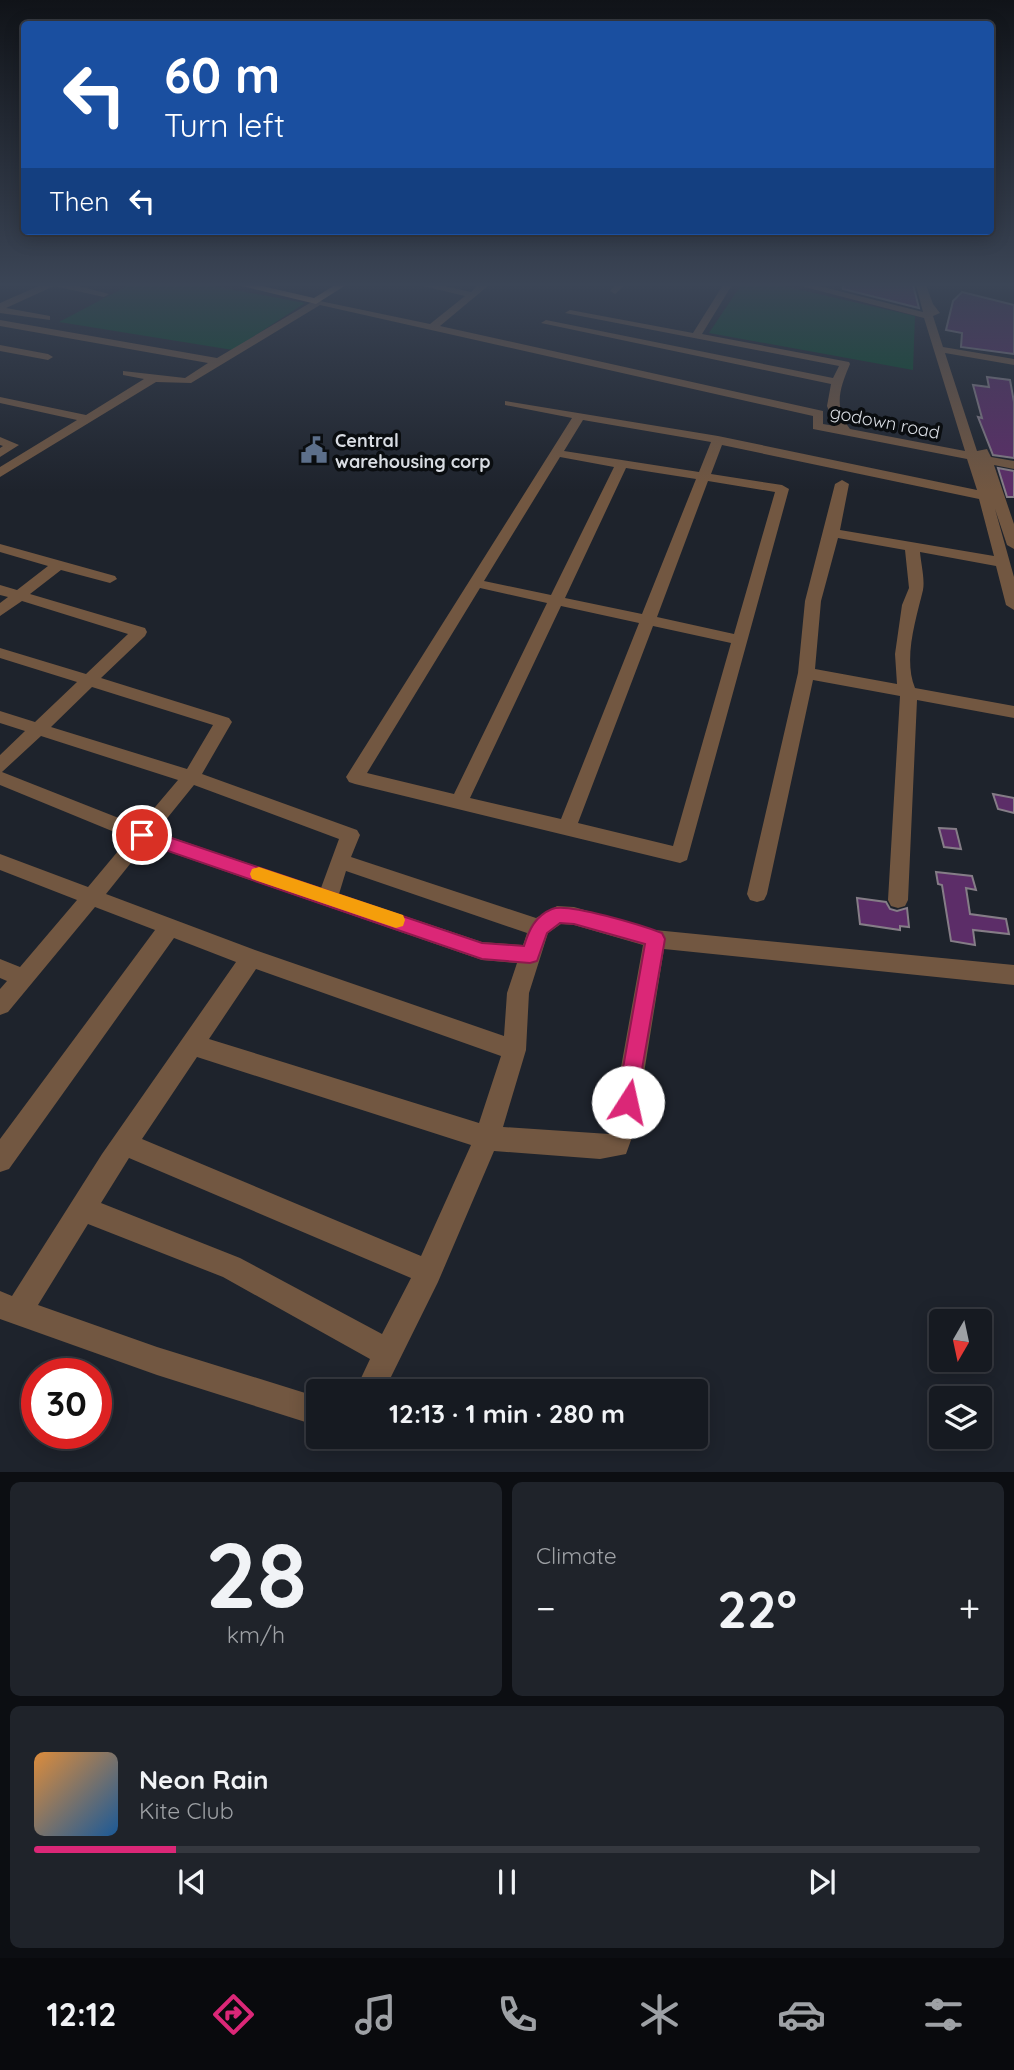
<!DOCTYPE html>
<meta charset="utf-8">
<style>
:root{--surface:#161a21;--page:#1f232a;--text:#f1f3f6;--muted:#9ea1a5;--line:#35383f;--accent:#db2777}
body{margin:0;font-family:Quicksand,sans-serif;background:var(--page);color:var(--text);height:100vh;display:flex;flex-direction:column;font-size:26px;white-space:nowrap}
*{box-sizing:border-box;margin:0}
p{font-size:23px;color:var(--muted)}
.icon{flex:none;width:38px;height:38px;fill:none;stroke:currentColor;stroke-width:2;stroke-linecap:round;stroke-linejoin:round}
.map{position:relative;height:1472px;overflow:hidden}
.sheet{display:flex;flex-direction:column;gap:10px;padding:10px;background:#0c0e12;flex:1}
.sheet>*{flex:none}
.hud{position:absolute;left:21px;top:21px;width:973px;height:214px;border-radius:7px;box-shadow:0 4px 18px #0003,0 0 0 2px var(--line);background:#1a4fa0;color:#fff;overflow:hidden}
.needle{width:46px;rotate:189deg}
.fabs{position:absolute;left:929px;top:1309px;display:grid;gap:14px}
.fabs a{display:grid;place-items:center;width:63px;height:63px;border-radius:7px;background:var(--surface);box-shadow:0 4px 18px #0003,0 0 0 2px var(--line);font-size:35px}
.speed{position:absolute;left:21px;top:1358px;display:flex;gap:14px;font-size:35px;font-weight:700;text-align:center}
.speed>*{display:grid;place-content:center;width:91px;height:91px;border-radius:50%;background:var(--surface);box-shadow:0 4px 18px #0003,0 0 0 2px var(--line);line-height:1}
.speed .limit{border:10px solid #d22;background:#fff;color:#111}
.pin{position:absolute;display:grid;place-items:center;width:60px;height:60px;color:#fff;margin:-30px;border:4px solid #fff;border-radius:50%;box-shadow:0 2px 7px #0007}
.me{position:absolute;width:77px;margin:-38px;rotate:10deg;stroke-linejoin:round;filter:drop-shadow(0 0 5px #0008)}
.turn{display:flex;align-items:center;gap:24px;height:147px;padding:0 28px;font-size:32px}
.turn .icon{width:91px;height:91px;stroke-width:2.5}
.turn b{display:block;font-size:49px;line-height:60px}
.then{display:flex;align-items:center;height:66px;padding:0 28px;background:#0003;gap:14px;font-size:26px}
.big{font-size:52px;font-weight:700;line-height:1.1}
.sheet .tile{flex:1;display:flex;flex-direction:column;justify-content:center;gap:10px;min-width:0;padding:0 24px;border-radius:10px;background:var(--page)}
.sheet .dial{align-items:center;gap:0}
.dial b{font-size:91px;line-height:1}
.song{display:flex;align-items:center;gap:21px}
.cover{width:84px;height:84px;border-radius:10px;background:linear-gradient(135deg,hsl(30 70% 55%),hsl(210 70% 35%))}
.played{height:7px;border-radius:4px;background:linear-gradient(90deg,var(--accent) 15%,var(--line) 15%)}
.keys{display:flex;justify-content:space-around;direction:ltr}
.heat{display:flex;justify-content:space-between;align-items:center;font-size:38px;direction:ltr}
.sheet .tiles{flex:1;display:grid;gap:10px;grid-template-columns:1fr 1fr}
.tile:last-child{grid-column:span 2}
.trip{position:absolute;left:306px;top:1379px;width:402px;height:70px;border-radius:7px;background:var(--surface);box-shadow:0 4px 18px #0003,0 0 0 2px var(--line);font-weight:700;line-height:70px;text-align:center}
.menu{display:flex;height:112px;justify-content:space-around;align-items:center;background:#090a0d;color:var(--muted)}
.menu .icon{width:49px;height:49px}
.menu .active{color:var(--accent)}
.menu b{font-size:32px;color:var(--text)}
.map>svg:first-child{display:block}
.green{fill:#064b2a}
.building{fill:#5c2d68;stroke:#857d87;stroke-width:2}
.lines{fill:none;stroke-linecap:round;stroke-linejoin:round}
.minor{fill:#725741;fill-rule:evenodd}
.major{fill:#c18b5a;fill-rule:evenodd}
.route{fill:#db2777;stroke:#8e194d;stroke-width:2}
.slow{fill:#f59e0b}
.labels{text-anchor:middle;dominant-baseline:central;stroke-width:7;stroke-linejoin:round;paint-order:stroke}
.far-street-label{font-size:18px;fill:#d8dce2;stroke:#0a0d10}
.far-poi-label{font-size:18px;font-weight:bold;fill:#d8dce2;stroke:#0a0d10;text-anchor:start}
</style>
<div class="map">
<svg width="1014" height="1472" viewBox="0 0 1014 1472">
<rect width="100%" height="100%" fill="#1e232c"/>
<path class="green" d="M129,285h79l97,18 -72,47 -174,-28z
M741,285h38l136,31 -2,54 -204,-37z"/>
<path class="building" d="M843,285h70l6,23 -76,-19z
M962,292l52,13v49l-53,-7 1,-14 -16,-3 7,-29z
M987,377l23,3 4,22v56l-21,-3 -15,-38 4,1 -9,-33 16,2z
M998,468l16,3v26h-7z
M993,794l21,4v15l-16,-4z
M939,828l17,1 5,20 -17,-2z
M936,872l36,4 4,14 -10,-2 4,26 36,5 3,15 -36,-4 2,15 -24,-4 -9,-56 -4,-1z
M857,898l29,4 4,7 7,2 10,-3 2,19 -9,-1v4l-40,-6z"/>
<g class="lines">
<path class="minor" d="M41,285h34l34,9 -5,3 -50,-11 -48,22 44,8v4l-50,-7v-10z
M419,285h21l31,7 7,-7h11l-49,41 383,85v13l12,2 -8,-20 4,-22 -290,-61 5,-3 287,58 6,-12 -274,-53 5,-3 123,23 30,-48h9l-30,49 147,28 1,2c-10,24 -17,42 0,65l115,22 -41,-133 -127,-33h18l108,27 -7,-27h10l7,19 7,9 -7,3 10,31 71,12v6l-69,-12 32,98 10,-2 4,8 23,4v8l-20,-4 20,59v25l-7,-4 -12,-36 19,68v33l-8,-5 -10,-39 -76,-14c1,12 5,27 3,38 -7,29 -20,69 -8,98l99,18v12l-97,-18 -9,200 -3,6 -7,2 -7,-2 -3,-6 12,-204 -87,-16 -46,214 -3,6 -7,2 -7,-2 -3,-6 51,-221 7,-72 30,-117 7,-4 7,4 -9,46 154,26 -15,-57 -257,-54 -11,29 71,11 7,4 -102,371 -7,3 -325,-79 -6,-2 -3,-5 226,-359 -67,-13v-4l213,35 259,54 -10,-31 -154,-30v-13l-493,-111 -129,78 -35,-1 -156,95v-10l77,-47 -77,-17v-6l86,18 58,-36 -21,-4v-4l62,7 23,-15 -208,-37v-6l217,38 98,-58 115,24 35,-28zM583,420l128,22 -12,30 -135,-21zM560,457l54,10 -63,128 -67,-14zM626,468l70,11 -54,135 -77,-16zM708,481l67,11 -41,142 -77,-17zM838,538l67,12 4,38 -7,17 -7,49 2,30 -82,-15 6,-68zM480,588l67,15 -93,191 -87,-21zM561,606l78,17 -78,196 -91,-21zM653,626l78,17 -58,203 -95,-23z
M615,285h10l-10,9 -5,-3z
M0,345l48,9 5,3 -5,3 -48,-9z
M0,437l19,8 -19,12v-9l3,-2 -3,-1z
M0,544l115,32 2,3 -7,4 -49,-13 -31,24 115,34 2,4 -2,4 -44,42 128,40 3,4 -30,52 155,56 3,5 -9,22 185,61 21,-12 17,1 81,23 359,35v20l-350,-36 -29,180 -9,25 -26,5 -106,-8 -56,131 -54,109h-29l15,-32 -147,-82 -135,-53 -50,81 119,42 161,50v29l-161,-51 -157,-56v-28l12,5 90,-142 134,-192 -62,-24 -165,231 -9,3v-33l155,-209 -60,-23 -87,105 -8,3v-26l7,-8 -7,-3v-19l20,8 57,-67 -77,-30v-16l88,33 41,-49 -129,-53v-30l25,-24 -25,-8v-12l35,11 42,-40 -77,-24v-10l86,26 42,-40 -106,-33 -22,15v-13l8,-6 -8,-2v-10l17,5 31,-24 -48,-14zM92,687l121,38 -26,44 -136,-42zM41,736l137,44 -39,46 -137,-54zM194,785l145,54 -18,49 -165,-56zM146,844l336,116 35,3 -10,30 -3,43 -249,-86 -149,-56zM346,871l181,62 -4,12 -41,-3 -143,-48zM561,924l13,1 69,20 -34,189 -106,-7 23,-77 3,-57 19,-60zM256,969l245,87 -22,67 -270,-84zM197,1057l274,88 -50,111 -279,-117zM129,1158l282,120 -29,56 -142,-76 -139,-55z"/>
<path class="major" d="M238,285h20l56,13 21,-13h11l-30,19z"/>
</g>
<linearGradient id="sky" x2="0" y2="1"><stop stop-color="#101318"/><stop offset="0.58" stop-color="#3b4556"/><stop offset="1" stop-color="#3b4556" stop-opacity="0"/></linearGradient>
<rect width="1014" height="491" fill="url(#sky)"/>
<path class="route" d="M142,828l340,115 42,3c5,-16 11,-30 28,-37 15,-7 92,17 110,24l3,6 -30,170 -7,4 -8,-4 -3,-7 28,-158 -71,-20 -14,-1 -13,10 -10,28 -7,2 -48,-4 -346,-119 -3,-5 3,-5z"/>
<path class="slow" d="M259,867l144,48 2,5 -2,6 -7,2 -144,-49 -2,-5 2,-5z"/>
<defs>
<symbol id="civic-bare" viewBox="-9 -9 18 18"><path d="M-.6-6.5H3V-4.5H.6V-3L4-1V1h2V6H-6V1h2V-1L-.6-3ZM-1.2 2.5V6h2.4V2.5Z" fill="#5c6f8a" stroke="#0a0d10" stroke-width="2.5" paint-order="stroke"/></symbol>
</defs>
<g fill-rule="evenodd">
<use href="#civic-bare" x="295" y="431" width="38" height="38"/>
</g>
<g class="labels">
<g class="far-street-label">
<text transform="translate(885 422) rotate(11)">godown road</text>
</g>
<g class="far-poi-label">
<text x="335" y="440">Central<tspan x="335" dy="21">warehousing corp</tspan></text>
</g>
</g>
</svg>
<div class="fabs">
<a><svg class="needle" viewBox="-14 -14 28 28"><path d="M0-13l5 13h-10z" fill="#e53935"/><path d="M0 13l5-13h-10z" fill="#9ea1a5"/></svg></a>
<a><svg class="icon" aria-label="layers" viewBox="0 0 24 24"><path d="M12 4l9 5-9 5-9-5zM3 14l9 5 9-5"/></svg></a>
</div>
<div class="speed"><div class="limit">30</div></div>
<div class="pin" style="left:142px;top:835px;background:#d93025"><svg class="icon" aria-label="arrive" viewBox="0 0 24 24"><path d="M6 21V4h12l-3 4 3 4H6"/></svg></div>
<svg class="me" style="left:628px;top:1102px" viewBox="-20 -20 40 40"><circle r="19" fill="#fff"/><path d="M0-13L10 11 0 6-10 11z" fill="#db2777"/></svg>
<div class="trip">12:13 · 1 min · 280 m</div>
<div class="hud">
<div class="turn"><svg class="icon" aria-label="left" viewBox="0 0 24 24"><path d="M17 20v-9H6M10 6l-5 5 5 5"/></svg><div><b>60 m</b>Turn left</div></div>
<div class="then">Then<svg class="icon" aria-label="left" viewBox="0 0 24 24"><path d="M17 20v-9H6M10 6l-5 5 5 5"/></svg></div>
</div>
</div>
<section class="sheet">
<div class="tiles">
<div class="tile dial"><b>28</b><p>km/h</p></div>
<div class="tile"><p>Climate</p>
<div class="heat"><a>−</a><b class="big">22°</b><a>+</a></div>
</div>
<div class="tile">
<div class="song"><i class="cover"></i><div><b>Neon Rain</b><p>Kite Club</p></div></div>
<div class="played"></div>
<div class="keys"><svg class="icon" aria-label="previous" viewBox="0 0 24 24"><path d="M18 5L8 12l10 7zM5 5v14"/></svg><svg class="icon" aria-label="pause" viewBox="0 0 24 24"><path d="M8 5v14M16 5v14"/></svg><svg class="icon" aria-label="next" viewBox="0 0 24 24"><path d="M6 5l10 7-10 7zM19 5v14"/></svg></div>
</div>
</div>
</section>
<nav class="menu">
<b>12:12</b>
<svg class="icon active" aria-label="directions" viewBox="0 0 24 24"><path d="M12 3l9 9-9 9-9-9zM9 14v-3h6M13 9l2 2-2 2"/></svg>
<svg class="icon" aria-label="music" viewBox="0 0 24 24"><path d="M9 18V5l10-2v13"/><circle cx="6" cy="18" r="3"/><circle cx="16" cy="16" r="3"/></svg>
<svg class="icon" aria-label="phone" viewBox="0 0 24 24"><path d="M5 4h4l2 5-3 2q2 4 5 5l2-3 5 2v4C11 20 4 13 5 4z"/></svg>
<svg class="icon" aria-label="climate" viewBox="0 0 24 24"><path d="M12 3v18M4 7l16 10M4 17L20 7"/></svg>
<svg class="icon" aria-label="car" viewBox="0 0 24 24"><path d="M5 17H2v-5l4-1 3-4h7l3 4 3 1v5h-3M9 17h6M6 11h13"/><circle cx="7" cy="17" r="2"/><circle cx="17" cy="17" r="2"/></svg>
<svg class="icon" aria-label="filters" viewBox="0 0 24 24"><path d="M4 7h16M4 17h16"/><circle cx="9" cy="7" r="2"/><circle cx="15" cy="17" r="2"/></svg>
</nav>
